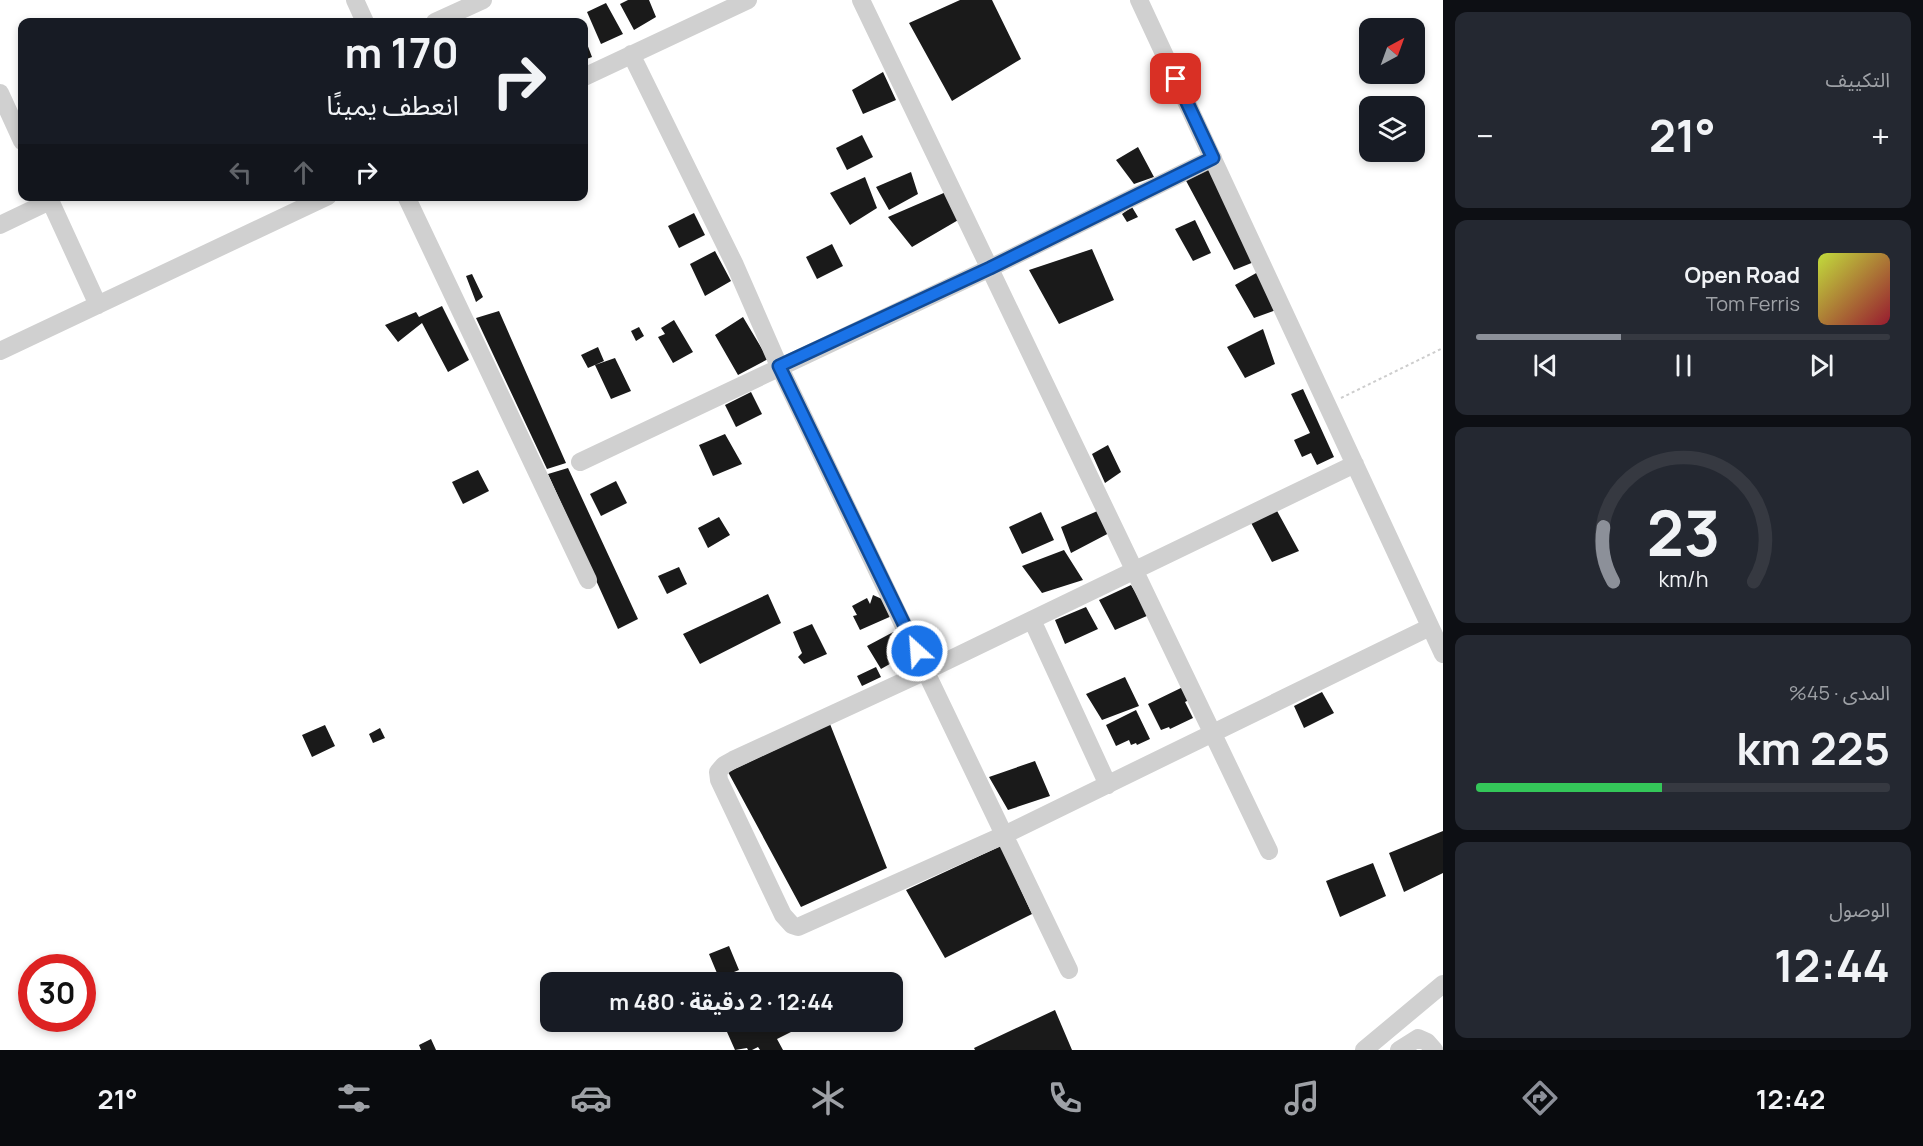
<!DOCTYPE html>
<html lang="ar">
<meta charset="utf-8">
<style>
:root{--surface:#171b24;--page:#242831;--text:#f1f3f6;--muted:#9ea1a6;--line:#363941;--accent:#8c9099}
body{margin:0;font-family:Manrope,"Noto Sans Arabic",sans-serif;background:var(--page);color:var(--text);direction:rtl;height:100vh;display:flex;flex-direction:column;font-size:22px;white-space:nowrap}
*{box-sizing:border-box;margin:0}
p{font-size:20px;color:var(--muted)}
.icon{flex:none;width:33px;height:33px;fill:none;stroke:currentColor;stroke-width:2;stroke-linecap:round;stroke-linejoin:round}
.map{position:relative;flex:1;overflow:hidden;direction:ltr}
.panel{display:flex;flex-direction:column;gap:12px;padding:12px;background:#0d0f14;width:480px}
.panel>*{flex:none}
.guide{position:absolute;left:18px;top:18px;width:570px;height:183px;border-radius:12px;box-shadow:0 3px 9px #0003;direction:rtl;background:#171b24;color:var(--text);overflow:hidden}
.needle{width:39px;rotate:41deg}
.controls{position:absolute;left:1359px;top:18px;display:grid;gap:12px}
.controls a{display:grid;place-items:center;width:66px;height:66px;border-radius:12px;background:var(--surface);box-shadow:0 3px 9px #0003;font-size:30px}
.speed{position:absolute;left:18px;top:954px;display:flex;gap:12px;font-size:30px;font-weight:700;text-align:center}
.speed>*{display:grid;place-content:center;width:78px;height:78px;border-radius:50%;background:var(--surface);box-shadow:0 3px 9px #0003;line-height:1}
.speed .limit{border:9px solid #d22;background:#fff;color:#111}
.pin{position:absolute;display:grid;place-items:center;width:51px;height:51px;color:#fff;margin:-26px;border-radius:12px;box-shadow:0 3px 9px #0006}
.me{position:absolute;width:66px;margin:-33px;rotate:334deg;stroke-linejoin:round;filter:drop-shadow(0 0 4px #0008)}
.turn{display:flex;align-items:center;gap:21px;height:126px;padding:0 30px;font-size:27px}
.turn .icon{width:78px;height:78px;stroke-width:2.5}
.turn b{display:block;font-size:42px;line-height:51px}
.lanes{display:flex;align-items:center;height:57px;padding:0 30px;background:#0003;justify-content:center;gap:30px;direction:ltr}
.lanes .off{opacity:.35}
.big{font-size:45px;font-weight:700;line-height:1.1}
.panel .tile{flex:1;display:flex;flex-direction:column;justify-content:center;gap:9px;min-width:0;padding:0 21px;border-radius:12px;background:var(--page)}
.panel .dial{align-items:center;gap:0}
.dial svg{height:156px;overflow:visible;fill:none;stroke:var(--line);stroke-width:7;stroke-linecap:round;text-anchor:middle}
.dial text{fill:var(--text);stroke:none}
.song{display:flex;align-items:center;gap:18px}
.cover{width:72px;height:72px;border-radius:9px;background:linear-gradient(135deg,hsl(70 70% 55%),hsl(350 70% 35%))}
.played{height:6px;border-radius:3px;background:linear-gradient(90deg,var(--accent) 35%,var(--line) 35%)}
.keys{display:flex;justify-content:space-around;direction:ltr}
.heat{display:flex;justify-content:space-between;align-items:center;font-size:33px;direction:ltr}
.charge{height:9px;border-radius:4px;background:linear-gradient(90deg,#34c759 45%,var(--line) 0)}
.trip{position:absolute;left:540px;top:972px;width:363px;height:60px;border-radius:12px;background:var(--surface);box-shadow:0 3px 9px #0003;font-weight:700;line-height:60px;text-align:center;direction:rtl}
.tabs{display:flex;height:96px;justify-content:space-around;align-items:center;background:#090b0e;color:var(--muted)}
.tabs .icon{width:42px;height:42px}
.tabs .current{color:var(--accent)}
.tabs b{font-size:27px;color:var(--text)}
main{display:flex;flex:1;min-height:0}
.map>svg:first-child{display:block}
.building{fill:#1a1a1a}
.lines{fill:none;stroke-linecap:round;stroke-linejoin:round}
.path{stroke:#cdcdcd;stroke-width:2;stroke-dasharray:3 3;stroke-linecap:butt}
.minor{stroke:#d0d0d0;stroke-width:18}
.route-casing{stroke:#114b97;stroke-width:15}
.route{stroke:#1a73e8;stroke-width:10}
</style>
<main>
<section class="panel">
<div class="tile"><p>التكييف</p>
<div class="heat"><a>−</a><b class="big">21°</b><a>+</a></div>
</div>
<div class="tile">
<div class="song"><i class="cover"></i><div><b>Open Road</b><p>Tom Ferris</p></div></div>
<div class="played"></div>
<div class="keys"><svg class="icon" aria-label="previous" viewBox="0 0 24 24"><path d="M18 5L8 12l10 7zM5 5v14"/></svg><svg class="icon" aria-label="pause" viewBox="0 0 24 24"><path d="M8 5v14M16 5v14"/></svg><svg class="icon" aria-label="next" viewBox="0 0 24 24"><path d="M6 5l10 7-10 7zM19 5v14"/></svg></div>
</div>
<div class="tile dial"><svg viewBox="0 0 100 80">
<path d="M14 69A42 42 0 1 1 86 69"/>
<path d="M14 69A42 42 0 0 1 9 41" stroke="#8c9099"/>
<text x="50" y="56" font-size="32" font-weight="700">23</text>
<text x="50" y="72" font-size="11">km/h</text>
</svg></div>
<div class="tile"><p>المدى · 45%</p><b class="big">225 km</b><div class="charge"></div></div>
<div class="tile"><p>الوصول</p><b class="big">12:44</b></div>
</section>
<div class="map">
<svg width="1443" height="1050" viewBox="0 0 1443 1050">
<rect width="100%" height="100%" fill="#fff"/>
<path class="building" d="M628,0h21l7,17 -22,13 -14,-26z
M960,0h32l29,59 -69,42 -43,-78z
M606,3l17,31 -22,10 -14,-32z
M584,36l8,21 -8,3z
M883,72l13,28 -33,14 -11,-24z
M862,135l11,22 -26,13 -11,-22z
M1138,147l16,30 -20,7 -18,-24z
M1209,166l45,96 -20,8 -50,-93z
M911,172l7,22 -29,16 -13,-23z
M865,177l12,31 -27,17 -20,-32z
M946,192l14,27 -48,28 -24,-30z
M1132,207l6,10 -11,5 -5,-8z
M694,213l11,22 -26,13 -11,-22z
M1195,220l16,33 -18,8 -18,-32z
M832,244l11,22 -26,13 -11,-22z
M1092,249l22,51 -55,24 -30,-54z
M715,251l16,30 -26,15 -15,-32z
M1258,272l18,38 -22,8 -19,-33z
M472,274l11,23 -7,5 -10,-26z
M442,306l27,54 -21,12 -26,-49 -24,19 -13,-17 31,-13 3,5z
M499,311l67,152 -19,6 -71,-151z
M743,317l25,42 -30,16 -23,-40z
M674,320l19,32 -20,11 -15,-26 7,-3 -4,-6z
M639,327l5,9 -8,5 -5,-10z
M1263,329l12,35 -30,14 -18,-31z
M598,347l6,14 -16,7 -7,-13z
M615,358l16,33 -20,8 -16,-34z
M1303,389l31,68 -17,8 -6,-12 -9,4 -8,-17 16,-7 -19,-39z
M751,392l11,22 -26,13 -11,-22z
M725,434l17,30 -29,12 -14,-31z
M1108,445l13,27 -16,11 -13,-29z
M568,468l70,151 -20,10 -70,-155z
M478,470l11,21 -26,13 -11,-22z
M616,481l11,22 -26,13 -11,-22z
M1102,509l11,22 -42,22 -10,-26z
M1276,509l23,42 -27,11 -23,-43z
M1041,512l13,28 -32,14 -13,-27z
M719,517l11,18 -22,13 -10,-20z
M1064,550l19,30 -41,13 -20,-27z
M679,567l8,17 -20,10 -9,-18z
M1131,585l18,30 -34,15 -16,-30z
M768,594l13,29 -81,41 -17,-30z
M873,595l9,4 12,16 -34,15 -7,-14 4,-1 -5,-9 15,-8 3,6z
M1086,607l12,22 -33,15 -10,-24z
M812,624l15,30 -23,10 -6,-7 4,-4 -9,-21z
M899,629l6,18 -4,9 -10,-2 4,7 -14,8 -14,-23z
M876,667l5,10 -19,9 -5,-10z
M1125,677l14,29 -37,14 -16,-26z
M1185,686l6,13 -6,3 8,16 -23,11 -1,-2 -8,3 -13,-26z
M1322,692l12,21 -30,15 -10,-22z
M1136,710l14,29 -13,6 -1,-2 -5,2 -2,-5 -13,6 -10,-21z
M830,724l57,144 -86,39 -73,-135z
M325,725l10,21 -23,11 -10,-22z
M380,728l5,10 -12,5 -4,-9z
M1035,761l15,35 -42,14 -19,-33z
M1443,831v42l-39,19 -15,-39z
M1001,846l31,68 -87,44 -39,-68z
M1373,863l13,33 -46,21 -14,-36z
M729,946l10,24 -20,8 -10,-24z
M741,972l5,10h-29z
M1055,1010l17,40h-97l-1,-2z
M735,1022h56l4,8 -18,9 6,11h-23l-2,-3 -6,3h-4l-1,-2 -12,2 -8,-18 7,-3 -2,-6z
M431,1039l5,11h-15l-2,-5z"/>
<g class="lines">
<path class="path" d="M1341,398l102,-50"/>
<path class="minor" d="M355,0l10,22
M861,0l408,851
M1139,0l304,654
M435,22l48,-22
M631,54l104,211 44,101 290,604
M584,77l164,-77
M0,93l22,48
M48,196l50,109
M406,196l182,384
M0,225l50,-24
M0,351l328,-155
M580,462l410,-194 223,-110
M1355,464l-429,207 -193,89 -9,5 -6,7 1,8 64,135 9,10 6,2 206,-92 426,-208
M1032,620l76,165
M1364,1050l79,-66
M1399,1050l19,-12 9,4 7,8"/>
</g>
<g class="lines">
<defs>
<path id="route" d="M917,651l-138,-285 211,-98 223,-110 -37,-79"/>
</defs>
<use href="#route" class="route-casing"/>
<use href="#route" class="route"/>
</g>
</svg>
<div class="controls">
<a><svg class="needle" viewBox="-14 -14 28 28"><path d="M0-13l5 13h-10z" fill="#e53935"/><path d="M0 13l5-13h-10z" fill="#9ea1a6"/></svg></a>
<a><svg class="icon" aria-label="layers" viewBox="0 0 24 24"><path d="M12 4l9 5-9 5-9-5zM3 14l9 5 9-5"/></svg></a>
</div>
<div class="speed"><div class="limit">30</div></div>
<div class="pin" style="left:1176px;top:79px;background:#d93025"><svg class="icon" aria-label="arrive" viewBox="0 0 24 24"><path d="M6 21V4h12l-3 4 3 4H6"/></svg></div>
<svg class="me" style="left:917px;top:651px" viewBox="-20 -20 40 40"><circle r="17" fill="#1a73e8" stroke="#fff" stroke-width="3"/><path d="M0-11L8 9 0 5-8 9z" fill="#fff"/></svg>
<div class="trip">12:44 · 2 دقيقة · 480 m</div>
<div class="guide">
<div class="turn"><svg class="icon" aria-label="right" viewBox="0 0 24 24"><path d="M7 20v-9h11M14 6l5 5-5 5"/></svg><div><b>170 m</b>انعطف يمينًا</div></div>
<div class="lanes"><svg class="icon off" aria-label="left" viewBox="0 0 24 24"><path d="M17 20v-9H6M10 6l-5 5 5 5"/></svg><svg class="icon off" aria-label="ahead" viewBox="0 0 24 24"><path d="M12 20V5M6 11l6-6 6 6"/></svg><svg class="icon" aria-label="right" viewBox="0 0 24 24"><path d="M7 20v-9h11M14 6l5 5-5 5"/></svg></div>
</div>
</div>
</main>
<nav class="tabs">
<b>12:42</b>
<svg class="icon current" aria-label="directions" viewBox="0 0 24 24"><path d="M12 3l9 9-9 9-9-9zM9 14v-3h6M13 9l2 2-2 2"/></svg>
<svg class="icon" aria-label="music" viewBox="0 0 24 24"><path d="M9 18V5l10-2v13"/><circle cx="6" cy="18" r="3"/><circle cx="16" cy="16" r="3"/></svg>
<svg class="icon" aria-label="phone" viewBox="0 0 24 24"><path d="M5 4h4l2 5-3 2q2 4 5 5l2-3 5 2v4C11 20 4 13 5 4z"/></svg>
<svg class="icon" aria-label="climate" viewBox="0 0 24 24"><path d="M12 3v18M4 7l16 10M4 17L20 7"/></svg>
<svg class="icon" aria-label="car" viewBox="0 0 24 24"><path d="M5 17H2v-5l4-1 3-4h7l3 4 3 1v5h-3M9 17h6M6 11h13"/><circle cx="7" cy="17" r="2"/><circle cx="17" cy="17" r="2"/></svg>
<svg class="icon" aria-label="filters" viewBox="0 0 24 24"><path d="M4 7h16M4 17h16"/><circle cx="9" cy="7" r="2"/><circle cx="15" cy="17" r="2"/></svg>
<b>21°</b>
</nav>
